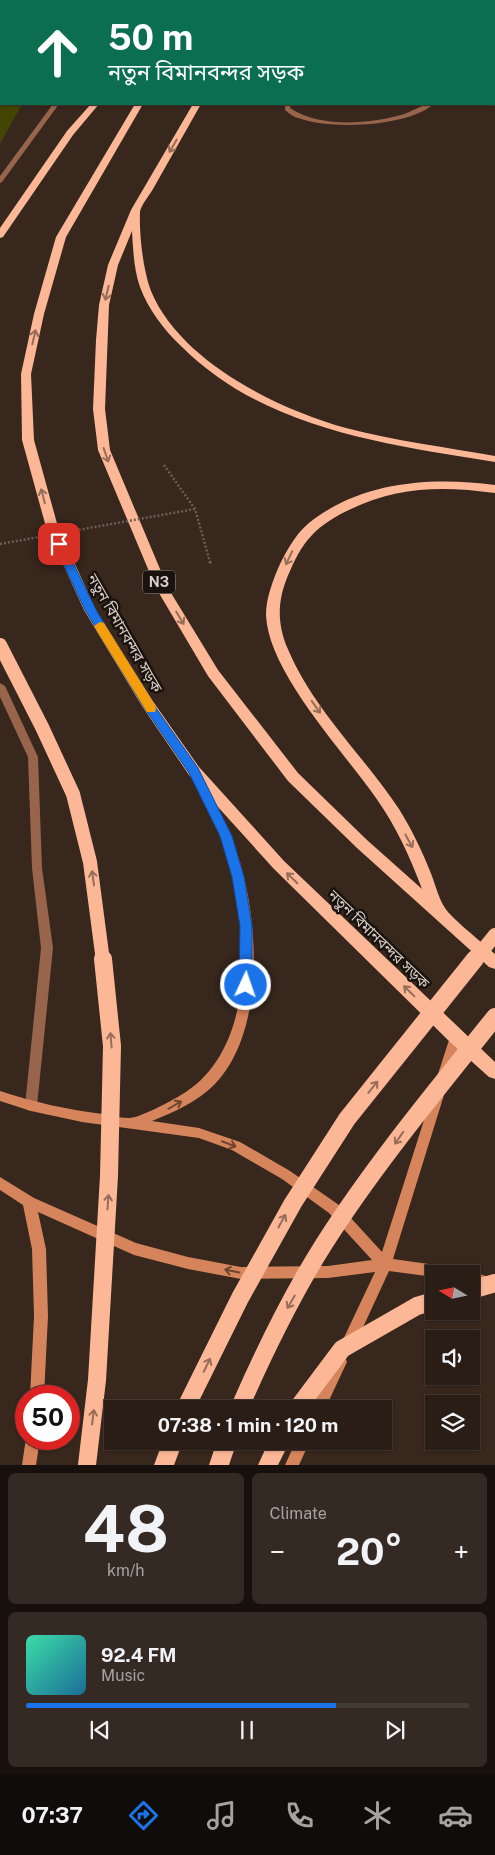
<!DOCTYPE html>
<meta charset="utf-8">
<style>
:root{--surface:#291d16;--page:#352a23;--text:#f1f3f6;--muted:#a5a2a1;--line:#453b35;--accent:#1a73e8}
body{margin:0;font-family:"Public Sans","Noto Sans Bengali",sans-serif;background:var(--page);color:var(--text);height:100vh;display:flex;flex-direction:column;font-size:19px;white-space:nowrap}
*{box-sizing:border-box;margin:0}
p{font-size:16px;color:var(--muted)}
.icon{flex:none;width:28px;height:28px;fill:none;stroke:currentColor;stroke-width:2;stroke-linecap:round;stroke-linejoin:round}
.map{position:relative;height:1465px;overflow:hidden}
.side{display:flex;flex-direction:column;gap:8px;padding:8px;background:#17100c;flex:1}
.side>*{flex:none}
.top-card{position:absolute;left:0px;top:0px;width:495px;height:105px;box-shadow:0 1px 4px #0004,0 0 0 1px var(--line);background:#0b6e4f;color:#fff;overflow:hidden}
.needle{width:32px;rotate:280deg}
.tools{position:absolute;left:425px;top:1265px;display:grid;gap:10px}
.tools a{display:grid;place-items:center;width:55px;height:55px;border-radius:0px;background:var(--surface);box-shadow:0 1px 4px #0004,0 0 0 1px var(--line);font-size:25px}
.speed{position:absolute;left:15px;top:1385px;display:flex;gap:10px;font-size:25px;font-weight:700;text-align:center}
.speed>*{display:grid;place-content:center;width:65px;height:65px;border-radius:50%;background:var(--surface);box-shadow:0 1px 4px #0004,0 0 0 1px var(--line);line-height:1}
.speed .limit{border:8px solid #d22;background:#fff;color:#111}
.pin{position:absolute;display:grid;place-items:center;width:42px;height:42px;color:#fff;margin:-21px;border-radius:10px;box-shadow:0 2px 8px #0006}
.me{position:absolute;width:55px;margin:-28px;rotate:3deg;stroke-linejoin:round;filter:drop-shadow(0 0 4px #0008)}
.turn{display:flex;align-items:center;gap:18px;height:105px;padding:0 25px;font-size:22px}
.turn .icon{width:65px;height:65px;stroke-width:2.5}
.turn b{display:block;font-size:35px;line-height:42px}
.big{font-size:38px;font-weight:700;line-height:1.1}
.side .card{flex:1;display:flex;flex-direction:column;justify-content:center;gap:8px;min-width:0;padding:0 18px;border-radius:8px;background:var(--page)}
.side .dial{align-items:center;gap:0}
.dial b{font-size:65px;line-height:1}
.song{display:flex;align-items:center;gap:15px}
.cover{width:60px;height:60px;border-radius:8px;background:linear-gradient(135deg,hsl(160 70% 55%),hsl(200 70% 35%))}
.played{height:5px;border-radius:2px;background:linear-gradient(90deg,var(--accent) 70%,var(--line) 70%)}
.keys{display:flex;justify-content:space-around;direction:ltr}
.heat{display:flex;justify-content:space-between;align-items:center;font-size:28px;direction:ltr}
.side .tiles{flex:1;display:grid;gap:8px;grid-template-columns:1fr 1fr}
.card:last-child{grid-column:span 2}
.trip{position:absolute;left:104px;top:1400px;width:288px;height:50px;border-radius:0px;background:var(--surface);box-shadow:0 1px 4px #0004,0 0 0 1px var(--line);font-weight:700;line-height:50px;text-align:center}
.tabs{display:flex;height:80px;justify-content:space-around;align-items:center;background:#100c09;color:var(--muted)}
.tabs .icon{width:35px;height:35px}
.tabs .selected{color:var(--accent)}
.tabs b{font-size:22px;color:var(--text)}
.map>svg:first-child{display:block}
.green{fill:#434503}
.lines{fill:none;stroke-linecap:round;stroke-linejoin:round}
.path-far1{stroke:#6c5d55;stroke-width:2.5;stroke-dasharray:2 2;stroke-linecap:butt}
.path{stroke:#6c5d55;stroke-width:3;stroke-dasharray:2.5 2.5;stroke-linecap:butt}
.service{fill:#98654c;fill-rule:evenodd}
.secondary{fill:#d6845b;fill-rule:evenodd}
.trunk{fill:#fcb796;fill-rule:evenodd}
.path-bridge{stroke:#6c5d55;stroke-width:2.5;stroke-dasharray:2 2;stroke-linecap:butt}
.trunk-bridge-far1{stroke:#fcb796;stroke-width:14}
.trunk-bridge{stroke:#fcb796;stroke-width:18}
.oneway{stroke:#966d58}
.oneway2{stroke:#6e4530}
.route{fill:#1a73e8;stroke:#114b97}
.slow{fill:#f59e0b}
.labels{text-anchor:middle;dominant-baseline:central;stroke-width:5;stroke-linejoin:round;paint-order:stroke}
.shield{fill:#19120d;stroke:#a09691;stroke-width:1}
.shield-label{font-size:14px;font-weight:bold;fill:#dacfc9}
.street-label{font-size:15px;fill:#dacfc9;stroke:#19120d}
</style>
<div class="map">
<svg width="495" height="1465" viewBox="0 0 495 1465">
<rect width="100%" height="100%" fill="#37271d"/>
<path class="green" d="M0,20l1,84h21l-22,40z"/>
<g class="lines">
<path class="path-far1" d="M164,465l31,44 15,53"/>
<path class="path" d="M210,561l1,5"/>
<path class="service" d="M341,0h6v1h-6z
M495,33v7l-1,1v-7z
M53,104h6l-57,78 -2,1v-7z
M285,104h6l-1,4c30,20 78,16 111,7 11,-3 22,-12 33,-11 -27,23 -103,26 -136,14 -5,-1 -9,-5 -13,-8z
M312,104h31l-3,2h-25z
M0,683l5,3 33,71 4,111 11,80 -16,158 -2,4 -4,1 -4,-1 -2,-4 16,-158 -9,-80 -4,-111 -28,-60z"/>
<path class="secondary" d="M197,774l4,1c15,28 30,57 39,87 19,64 25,171 -26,223 -17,17 -40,27 -62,36l47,7 41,14 50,29 49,34 43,47 50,-157 2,-4 4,-1 4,1 2,4 -51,164 64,9 5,2 2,4h-30v3l-45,-6 -36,78 -5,2 -5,-2 -2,-5 34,-72 -47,6 -87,1 -53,-10 -54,-14 -96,-43 8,37 2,67 -4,80h-14l4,-80 -2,-67 -9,-44 -23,-15v-13l34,21 102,45 52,14 53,10 87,-1 44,-6 -43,-47 -47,-34 -50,-29 -33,-12 -117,-16 -51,-11 -31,-10v-10c34,11 68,19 103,23 8,2 18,4 26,4 11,0 42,-17 52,-23 74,-43 70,-162 48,-234 -9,-30 -23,-56 -37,-83l1,-3z
M456,1032l4,1 2,4 -12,37 -2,4 -4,1 -4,-1 -2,-4 12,-37 2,-4z
M471,1271l23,8 1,2 -1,6 -5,2 -18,-6v-9h-5z
M340,1355l5,2 2,5 -22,47h-14l24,-52z
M26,1438l14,1 -4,26h-14z
M296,1441h14l-11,24h-14z"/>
<path class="trunk" d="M91,104h8l-26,31 -70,102 -3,1v-10l67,-97z
M135,104h8l-77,133 -22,77 -13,60 3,66 24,87 38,83 56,90 47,67 85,94 211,201v17l-6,-2 -39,-35 -176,-173 -85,-94 -47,-69 -58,-96 -38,-83 -24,-87 -1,-66 13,-60 22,-77z
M193,104h8c-16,28 -32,57 -48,85 -4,7 -12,16 -13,23 -1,22 3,58 11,79 29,70 126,118 195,137 49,13 99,19 149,28v6c-111,-18 -231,-33 -314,-116 -17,-16 -33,-37 -41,-59 -6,-17 -7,-37 -8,-56l-14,34 -9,40 -4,104 5,41 58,138 50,82 80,103 69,67 55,49c-12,-32 -26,-63 -46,-91 -32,-46 -108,-126 -110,-183 0,-17 7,-35 14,-51 8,-16 18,-34 34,-45 52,-38 119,-42 181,-34v8c-51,-7 -97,-7 -144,16 -32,15 -47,29 -61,62 -12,26 -14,49 -3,76 25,61 76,108 112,162 13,21 24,44 33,67 4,11 7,23 13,32 6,10 39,36 50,46v15l-6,-2 -132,-119 -69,-67 -80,-105 -52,-88 -58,-138 -5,-41 3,-69 3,-35 9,-40 23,-55z
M163,1441h20l-9,24h-20z
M217,1441h20l-8,24h-20z
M269,1441h21l-12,24h-20z"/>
<path class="path-bridge" d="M0,544l195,-35"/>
<path class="trunk-bridge-far1" d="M0,645l42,82 31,67 17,68 13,99
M474,961l21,-26"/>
<path class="trunk-bridge" d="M471,1290l24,-7
M185,1409l55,-111 53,-95 54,-84 128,-160
M239,1409c25,-57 52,-113 85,-165 51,-80 112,-153 171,-227
M297,1409l45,-60 75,-43 17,-5
M87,1465l10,-85 12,-204 3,-130 -9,-87"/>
</g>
<defs><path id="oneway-shaft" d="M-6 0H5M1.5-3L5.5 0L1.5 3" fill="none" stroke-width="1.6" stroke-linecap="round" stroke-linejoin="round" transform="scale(1.25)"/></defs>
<g class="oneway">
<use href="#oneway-shaft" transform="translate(173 146) rotate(120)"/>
<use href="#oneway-shaft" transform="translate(107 293) rotate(103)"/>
<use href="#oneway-shaft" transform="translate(34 337) rotate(-77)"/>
<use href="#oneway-shaft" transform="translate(106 455) rotate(71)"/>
<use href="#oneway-shaft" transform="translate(43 496) rotate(-105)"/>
<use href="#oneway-shaft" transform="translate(289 558) rotate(115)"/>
<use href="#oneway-shaft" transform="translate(180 618) rotate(59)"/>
<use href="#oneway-shaft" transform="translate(316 707) rotate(55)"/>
<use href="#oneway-shaft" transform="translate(409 841) rotate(61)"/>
<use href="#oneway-shaft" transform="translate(93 878) rotate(-98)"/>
<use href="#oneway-shaft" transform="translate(292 878) rotate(-136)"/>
<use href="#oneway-shaft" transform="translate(409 991) rotate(-136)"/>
<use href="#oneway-shaft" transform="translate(111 1040) rotate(-95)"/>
<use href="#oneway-shaft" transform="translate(373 1087) rotate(-51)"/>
<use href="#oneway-shaft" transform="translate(399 1138) rotate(125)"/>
<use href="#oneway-shaft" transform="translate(108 1202) rotate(-86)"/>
<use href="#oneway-shaft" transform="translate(282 1221) rotate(-61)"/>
<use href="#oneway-shaft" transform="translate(291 1302) rotate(120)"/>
<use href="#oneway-shaft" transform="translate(207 1365) rotate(-64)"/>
<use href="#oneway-shaft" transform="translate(93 1417) rotate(-83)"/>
</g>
<g class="oneway2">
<use href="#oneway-shaft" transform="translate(175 1105) rotate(-30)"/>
<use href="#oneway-shaft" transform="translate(229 1144) rotate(21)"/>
<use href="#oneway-shaft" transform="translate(232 1271) rotate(-169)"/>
</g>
<path class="route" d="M59,541l5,3 32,66 55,91 47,67 34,68 12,41 8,49v59l-1,4 -5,2 -5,-2 -2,-4 1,-59 -8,-49 -12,-41 -31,-63 -46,-67 -58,-96 -31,-66z"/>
<path class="slow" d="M100,622l4,1 51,83 1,3 -1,3h-8l-53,-86z"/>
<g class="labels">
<rect class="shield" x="143" y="570.5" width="32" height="23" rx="4"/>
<g class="shield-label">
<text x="159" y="582">N3</text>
</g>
<g class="street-label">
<text transform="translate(125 633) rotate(60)">নতুন বিমানবন্দর সড়ক</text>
<text transform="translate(379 939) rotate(44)">নতুন বিমানবন্দর সড়ক</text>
</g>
</g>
</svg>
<div class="tools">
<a><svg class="needle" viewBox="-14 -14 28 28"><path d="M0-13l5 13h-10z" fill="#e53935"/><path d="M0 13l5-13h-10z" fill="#a5a2a1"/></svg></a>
<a><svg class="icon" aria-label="sound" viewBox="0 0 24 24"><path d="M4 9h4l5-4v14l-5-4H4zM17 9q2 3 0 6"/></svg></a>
<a><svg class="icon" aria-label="layers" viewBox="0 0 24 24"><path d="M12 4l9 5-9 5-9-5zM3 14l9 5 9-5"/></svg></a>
</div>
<div class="speed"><div class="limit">50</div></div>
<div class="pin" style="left:59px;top:544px;background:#d93025"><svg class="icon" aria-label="arrive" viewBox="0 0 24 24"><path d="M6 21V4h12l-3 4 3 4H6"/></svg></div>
<svg class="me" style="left:246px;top:985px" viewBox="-20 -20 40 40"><circle r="17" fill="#1a73e8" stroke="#fff" stroke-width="3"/><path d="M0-11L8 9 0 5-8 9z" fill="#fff"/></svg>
<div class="trip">07:38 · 1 min · 120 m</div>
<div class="top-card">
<div class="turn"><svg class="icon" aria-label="ahead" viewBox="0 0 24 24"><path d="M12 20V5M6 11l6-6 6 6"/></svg><div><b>50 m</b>নতুন বিমানবন্দর সড়ক</div></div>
</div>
</div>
<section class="side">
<div class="tiles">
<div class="card dial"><b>48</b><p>km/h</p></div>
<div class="card"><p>Climate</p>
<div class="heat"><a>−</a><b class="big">20°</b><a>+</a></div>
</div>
<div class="card">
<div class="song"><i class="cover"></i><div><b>92.4 FM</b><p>Music</p></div></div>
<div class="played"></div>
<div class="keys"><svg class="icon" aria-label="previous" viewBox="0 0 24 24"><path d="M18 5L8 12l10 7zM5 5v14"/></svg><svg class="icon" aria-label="pause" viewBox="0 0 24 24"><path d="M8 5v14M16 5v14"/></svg><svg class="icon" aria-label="next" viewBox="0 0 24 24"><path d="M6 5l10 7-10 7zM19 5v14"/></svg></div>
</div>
</div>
</section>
<nav class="tabs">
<b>07:37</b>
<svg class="icon selected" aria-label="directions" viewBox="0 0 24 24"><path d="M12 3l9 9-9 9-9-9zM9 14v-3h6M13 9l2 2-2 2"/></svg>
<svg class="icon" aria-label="music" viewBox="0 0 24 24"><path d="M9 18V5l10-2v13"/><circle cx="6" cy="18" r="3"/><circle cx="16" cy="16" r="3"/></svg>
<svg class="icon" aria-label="phone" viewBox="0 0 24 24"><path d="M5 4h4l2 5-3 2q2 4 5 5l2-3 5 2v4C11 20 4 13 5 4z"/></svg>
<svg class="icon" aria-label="climate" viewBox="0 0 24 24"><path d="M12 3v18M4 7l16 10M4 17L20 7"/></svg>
<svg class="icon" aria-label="car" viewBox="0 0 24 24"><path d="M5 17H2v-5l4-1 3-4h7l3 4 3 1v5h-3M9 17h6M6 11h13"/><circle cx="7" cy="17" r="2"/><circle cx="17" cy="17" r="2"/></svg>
</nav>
